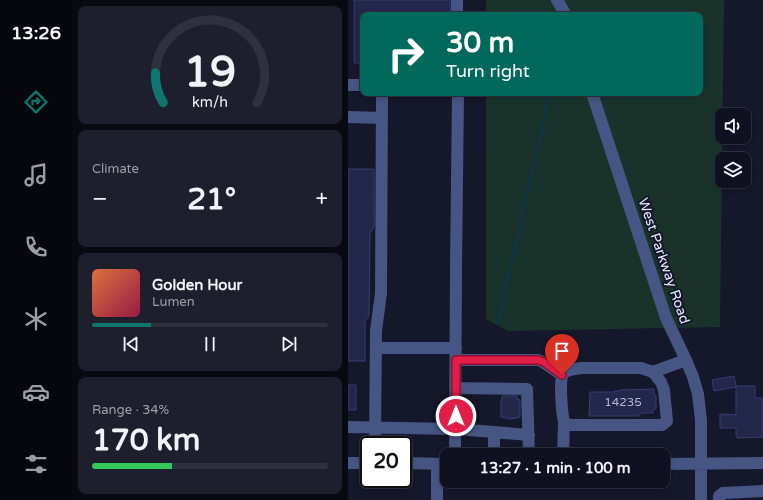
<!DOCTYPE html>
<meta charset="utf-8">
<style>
:root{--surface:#101120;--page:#1e1f2d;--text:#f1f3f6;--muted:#9c9da5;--line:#30313e;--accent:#0f766e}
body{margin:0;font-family:"Varela Round",sans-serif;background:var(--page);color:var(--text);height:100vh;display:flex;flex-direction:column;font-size:15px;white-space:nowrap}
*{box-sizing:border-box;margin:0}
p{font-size:13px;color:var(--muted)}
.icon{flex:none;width:22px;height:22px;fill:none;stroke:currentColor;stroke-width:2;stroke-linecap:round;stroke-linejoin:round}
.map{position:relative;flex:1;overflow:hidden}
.drawer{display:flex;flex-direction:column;gap:6px;padding:6px;background:#090912;width:276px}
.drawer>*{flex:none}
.banner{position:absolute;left:12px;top:12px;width:343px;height:84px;border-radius:8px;box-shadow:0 2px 6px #0003,0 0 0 1px var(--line);background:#00695c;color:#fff;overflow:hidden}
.tools{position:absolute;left:367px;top:108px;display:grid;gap:8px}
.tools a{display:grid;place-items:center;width:36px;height:36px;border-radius:8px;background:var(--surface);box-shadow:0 2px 6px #0003,0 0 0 1px var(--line);font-size:20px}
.speed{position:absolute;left:12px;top:436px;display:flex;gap:8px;font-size:20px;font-weight:700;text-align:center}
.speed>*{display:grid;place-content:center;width:52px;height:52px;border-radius:50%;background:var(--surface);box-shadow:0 2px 6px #0003,0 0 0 1px var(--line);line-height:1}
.speed .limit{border:2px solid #111;border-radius:6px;background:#fff;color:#111}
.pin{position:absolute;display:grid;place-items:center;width:34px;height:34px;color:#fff;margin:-41px -17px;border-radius:50% 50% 50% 0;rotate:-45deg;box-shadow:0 0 4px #0007}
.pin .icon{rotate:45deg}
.me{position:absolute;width:44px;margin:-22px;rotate:0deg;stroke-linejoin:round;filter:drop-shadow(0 0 3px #0008)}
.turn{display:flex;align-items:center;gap:14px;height:84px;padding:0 20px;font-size:18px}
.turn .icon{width:52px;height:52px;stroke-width:2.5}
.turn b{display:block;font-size:28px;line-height:34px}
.big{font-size:30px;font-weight:700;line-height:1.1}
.drawer .widget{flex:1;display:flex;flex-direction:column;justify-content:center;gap:6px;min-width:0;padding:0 14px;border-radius:8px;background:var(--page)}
.drawer .dial{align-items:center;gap:0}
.dial svg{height:104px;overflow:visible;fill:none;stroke:var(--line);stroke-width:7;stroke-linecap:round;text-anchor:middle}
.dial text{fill:var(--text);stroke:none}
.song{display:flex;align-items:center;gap:12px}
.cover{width:48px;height:48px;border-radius:6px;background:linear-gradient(135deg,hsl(20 70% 55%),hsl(340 70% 35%))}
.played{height:4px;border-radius:2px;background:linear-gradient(90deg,var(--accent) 25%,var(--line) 25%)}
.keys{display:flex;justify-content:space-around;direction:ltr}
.heat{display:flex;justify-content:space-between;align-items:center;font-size:22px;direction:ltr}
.charge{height:6px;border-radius:3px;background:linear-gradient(90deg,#34c759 34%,var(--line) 0)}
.trip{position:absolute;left:92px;top:448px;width:230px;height:40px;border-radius:8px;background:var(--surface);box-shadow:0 2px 6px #0003,0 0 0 1px var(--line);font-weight:700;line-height:40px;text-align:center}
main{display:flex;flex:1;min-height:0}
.dock{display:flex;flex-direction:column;width:72px;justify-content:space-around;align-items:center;background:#06070d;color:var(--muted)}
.dock .icon{width:28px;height:28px}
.dock .selected{color:var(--accent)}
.dock b{font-size:18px;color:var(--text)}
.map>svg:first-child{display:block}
.green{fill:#19332b}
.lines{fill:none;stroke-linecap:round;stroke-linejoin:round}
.stream{stroke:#133445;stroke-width:3}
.building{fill:#232749;stroke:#393d72}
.minor{stroke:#465583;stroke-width:12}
.route-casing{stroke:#92132f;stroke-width:10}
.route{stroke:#e11d48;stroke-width:7}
.labels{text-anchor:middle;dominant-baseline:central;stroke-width:4;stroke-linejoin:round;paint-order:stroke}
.number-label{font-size:12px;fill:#b2b6ce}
.street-label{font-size:14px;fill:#e2e6fb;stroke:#15172a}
</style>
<main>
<nav class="dock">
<b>13:26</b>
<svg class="icon selected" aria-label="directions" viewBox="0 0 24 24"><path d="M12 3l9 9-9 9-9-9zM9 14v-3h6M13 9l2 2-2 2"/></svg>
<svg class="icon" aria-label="music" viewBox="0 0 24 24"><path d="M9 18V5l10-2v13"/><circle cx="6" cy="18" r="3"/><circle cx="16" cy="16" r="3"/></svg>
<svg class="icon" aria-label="phone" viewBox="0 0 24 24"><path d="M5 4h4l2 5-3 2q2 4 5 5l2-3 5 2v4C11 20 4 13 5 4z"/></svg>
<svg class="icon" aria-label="climate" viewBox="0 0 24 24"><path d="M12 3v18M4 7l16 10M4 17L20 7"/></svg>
<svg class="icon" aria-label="car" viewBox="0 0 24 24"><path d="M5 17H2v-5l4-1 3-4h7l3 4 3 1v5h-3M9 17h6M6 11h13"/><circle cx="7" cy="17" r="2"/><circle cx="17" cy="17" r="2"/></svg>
<svg class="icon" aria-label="filters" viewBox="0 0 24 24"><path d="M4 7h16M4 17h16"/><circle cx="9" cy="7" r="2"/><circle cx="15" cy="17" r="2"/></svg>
</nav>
<section class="drawer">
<div class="widget dial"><svg viewBox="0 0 100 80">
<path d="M14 69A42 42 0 1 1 86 69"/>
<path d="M14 69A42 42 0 0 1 8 46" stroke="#0f766e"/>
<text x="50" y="56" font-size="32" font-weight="700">19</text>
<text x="50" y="72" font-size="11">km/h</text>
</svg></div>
<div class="widget"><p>Climate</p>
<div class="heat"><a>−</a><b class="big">21°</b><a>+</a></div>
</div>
<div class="widget">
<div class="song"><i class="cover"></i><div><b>Golden Hour</b><p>Lumen</p></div></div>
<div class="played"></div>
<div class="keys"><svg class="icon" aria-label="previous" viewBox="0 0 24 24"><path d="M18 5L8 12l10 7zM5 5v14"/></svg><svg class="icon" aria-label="pause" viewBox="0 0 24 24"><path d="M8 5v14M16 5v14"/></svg><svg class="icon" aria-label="next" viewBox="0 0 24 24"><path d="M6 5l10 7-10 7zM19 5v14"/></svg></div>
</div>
<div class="widget"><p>Range · 34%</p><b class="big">170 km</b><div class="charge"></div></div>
</section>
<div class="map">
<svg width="415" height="500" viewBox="0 0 415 500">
<rect width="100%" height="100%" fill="#15172a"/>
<path class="green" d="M138,0h238l-4,327 -212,4 -22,-12v-226h214v-78h-214z"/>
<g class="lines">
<path class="stream" d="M150,322l52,-229"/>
</g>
<path class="building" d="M6,0h96v15h-87v48h-9z
M0,169h26v58l-4,6 -1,82 -4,7v39h-17z
M386,376l2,10h19v12h8v39l-26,1v-2h-1v-8h-16v-14l16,1v-28l-22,4 -2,-11z
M0,385h8v25h-8z
M306,389v6h2v14l-3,1v3h-12v1h-2v2h-50l1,-24h25v-1h5v-1z
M154,396h15v3l3,1v17l-9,2 -10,-2v-17h1z"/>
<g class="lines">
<path class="minor" d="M109,0v15
M209,0l9,15
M0,85h15
M244,93l74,225 20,42 7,17 5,17 3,26v80
M0,117l34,1
M28,348h80
M108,360h82l5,2 19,13
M305,372l8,10 3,8 3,31 -5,4h-92l-6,-3c-2,-8 -5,-41 -1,-48 4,-5 12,-5 18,-6h60l12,4 33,-12
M108,388l71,1 2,66
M0,427l107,2 39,3v23
M146,432l35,3
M27,445l1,-114 5,-38 1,-200
M107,455l1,-187 2,-175
M215,455l1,-33
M0,463h21
M55,463l44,1
M89,464v36
M315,464l100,-1
M371,500v-4l4,-3 40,-2"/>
</g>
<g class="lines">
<defs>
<path id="route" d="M108,416v-56h82l6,2 18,13"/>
</defs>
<use href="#route" class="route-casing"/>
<use href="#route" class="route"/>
</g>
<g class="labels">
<g class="number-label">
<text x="275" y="402">14235</text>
</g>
<g class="street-label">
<text transform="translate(316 261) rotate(71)">West Parkway Road</text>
</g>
</g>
</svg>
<div class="tools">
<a><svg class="icon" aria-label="sound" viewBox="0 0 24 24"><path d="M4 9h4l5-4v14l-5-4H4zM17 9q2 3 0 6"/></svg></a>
<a><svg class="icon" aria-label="layers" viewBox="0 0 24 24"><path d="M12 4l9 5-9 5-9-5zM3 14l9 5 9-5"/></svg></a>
</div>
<div class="speed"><div class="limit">20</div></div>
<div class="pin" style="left:214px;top:375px;background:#d93025"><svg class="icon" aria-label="arrive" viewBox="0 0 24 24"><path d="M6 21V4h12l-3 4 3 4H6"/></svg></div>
<svg class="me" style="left:108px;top:416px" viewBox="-20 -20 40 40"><circle r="17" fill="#e11d48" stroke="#fff" stroke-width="3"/><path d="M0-11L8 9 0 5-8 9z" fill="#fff"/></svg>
<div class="trip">13:27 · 1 min · 100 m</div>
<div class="banner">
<div class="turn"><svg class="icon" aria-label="right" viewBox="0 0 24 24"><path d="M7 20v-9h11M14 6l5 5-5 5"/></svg><div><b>30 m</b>Turn right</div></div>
</div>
</div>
</main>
